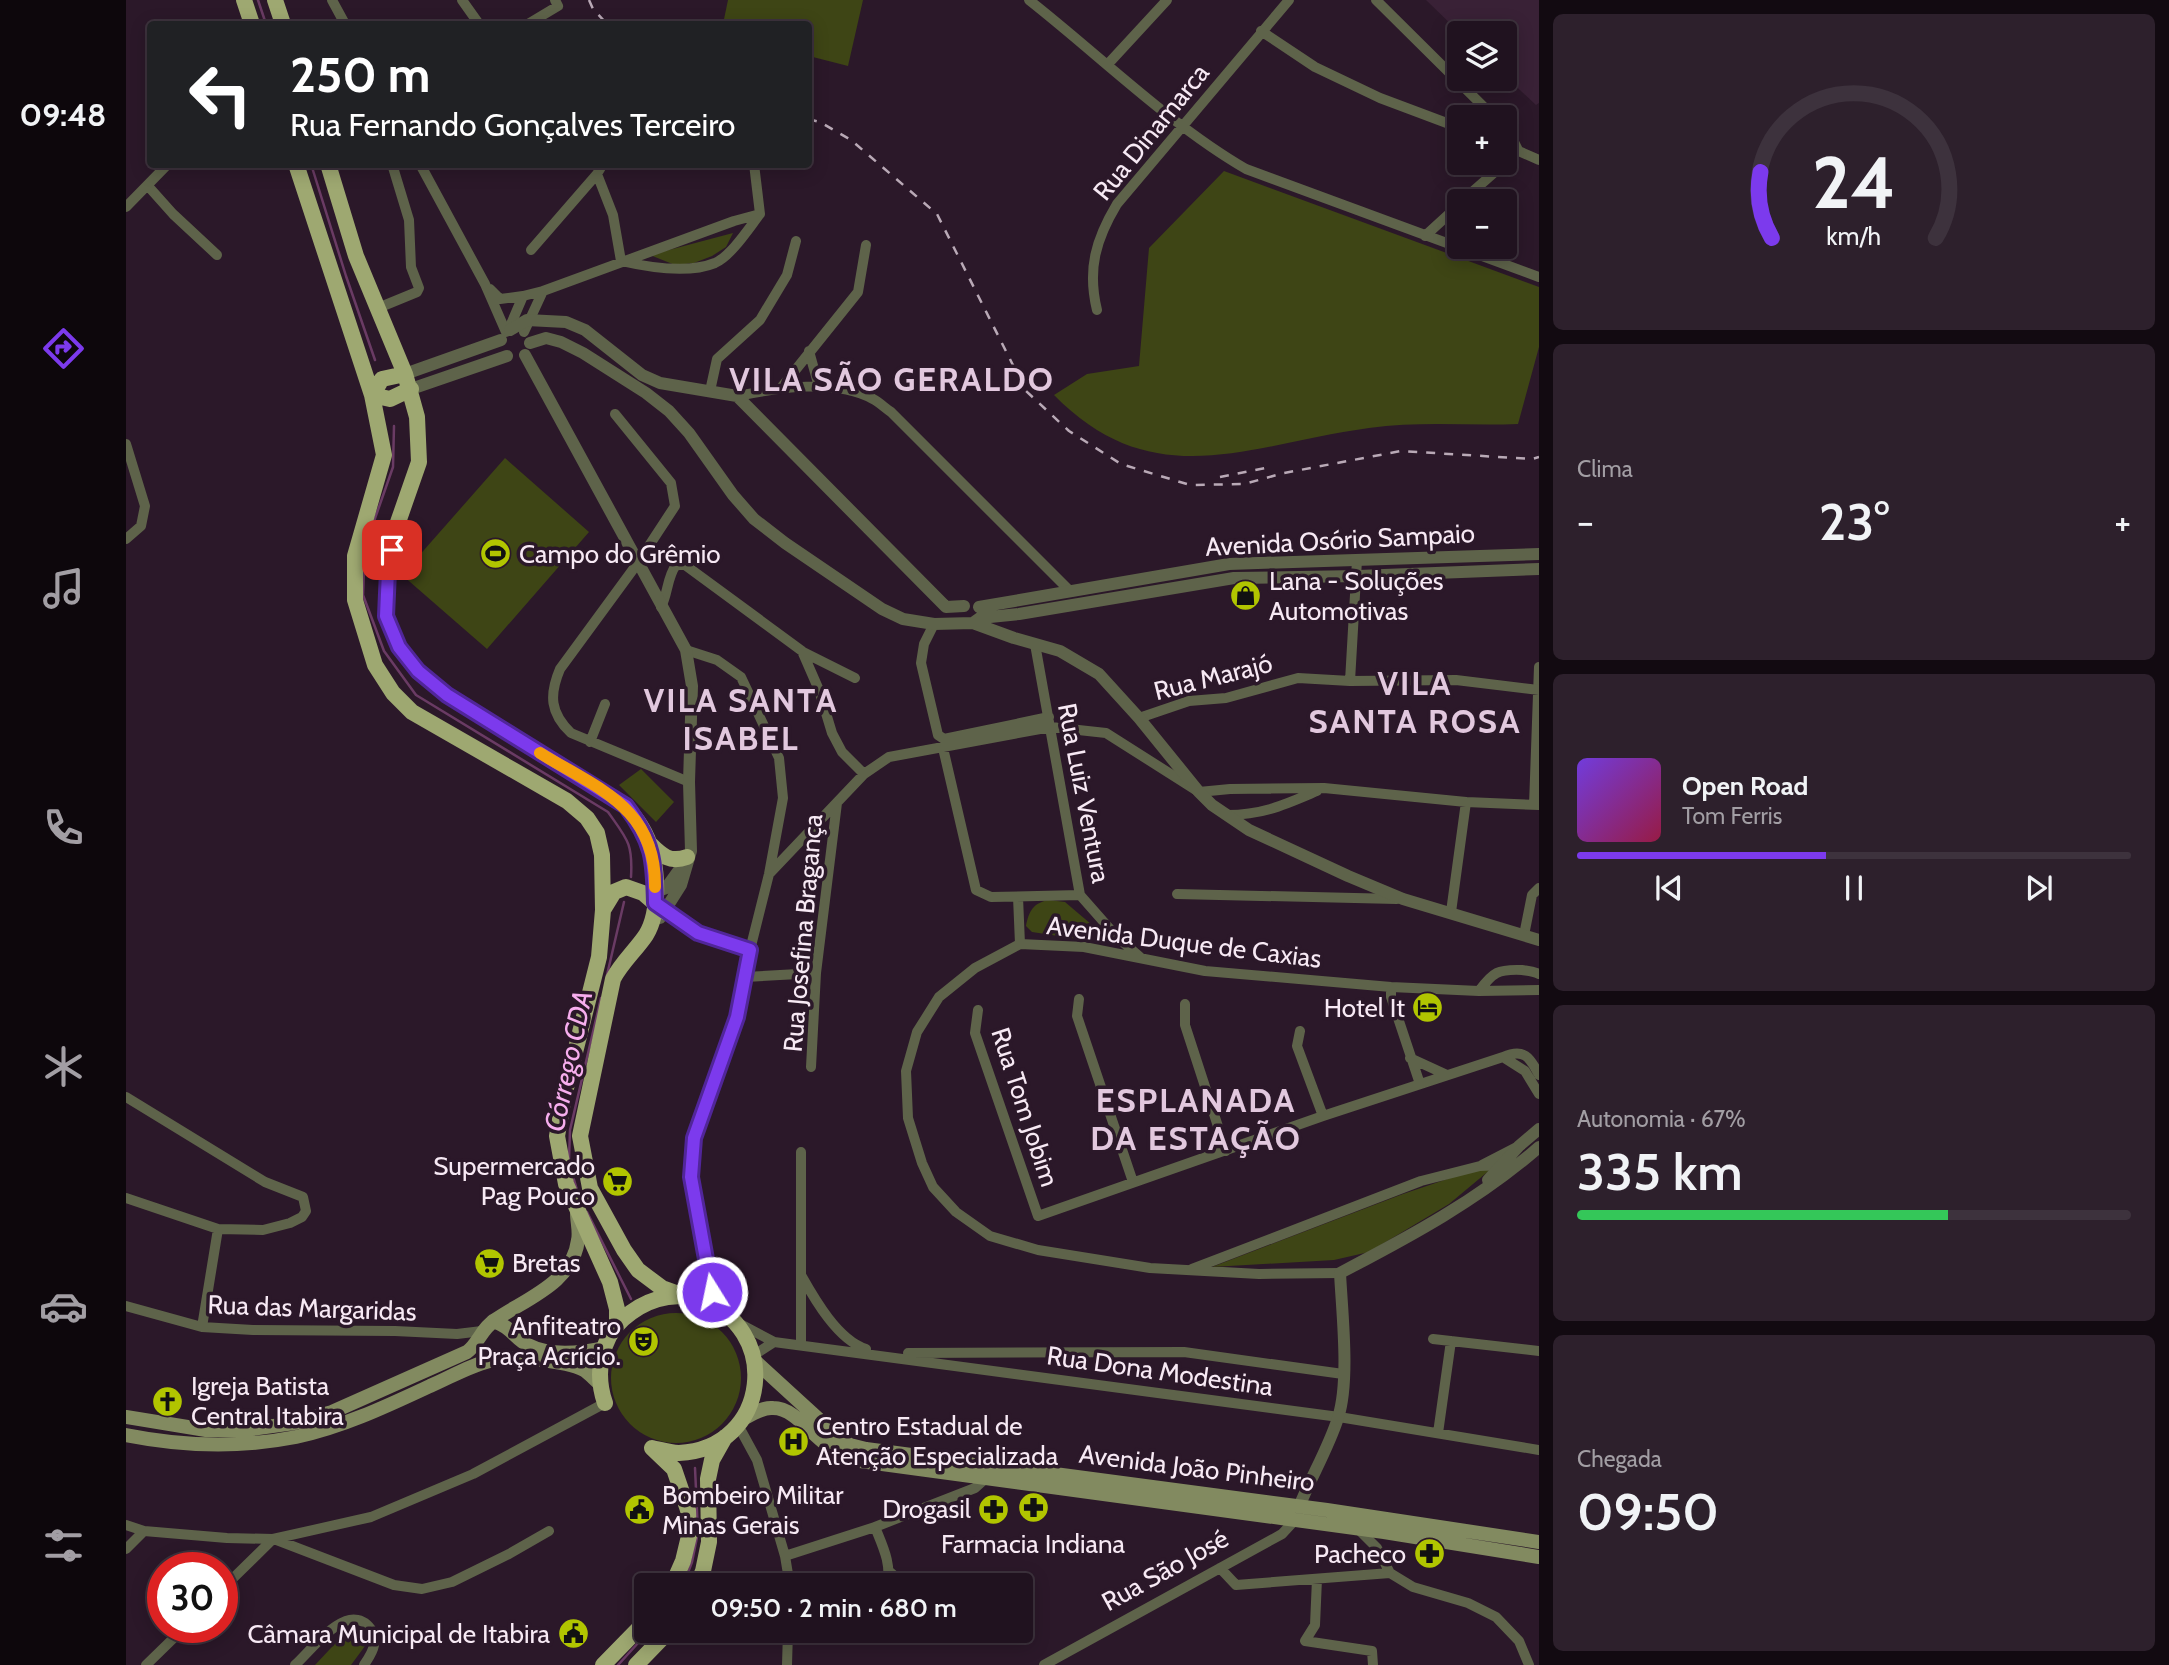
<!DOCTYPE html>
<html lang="pt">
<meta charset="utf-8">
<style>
:root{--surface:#20121f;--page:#2d202c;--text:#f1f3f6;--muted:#a29ea4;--line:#3d323d;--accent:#7c3aed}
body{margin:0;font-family:Cabin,sans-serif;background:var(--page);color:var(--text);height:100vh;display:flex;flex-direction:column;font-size:26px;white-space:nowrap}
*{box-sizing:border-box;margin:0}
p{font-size:23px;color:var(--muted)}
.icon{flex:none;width:38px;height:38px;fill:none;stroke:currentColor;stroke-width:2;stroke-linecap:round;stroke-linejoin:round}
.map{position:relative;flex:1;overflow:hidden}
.drawer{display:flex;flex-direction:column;gap:14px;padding:14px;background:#120a11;width:630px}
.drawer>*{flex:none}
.hud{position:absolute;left:21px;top:21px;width:665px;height:147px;border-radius:7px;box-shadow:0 4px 18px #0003,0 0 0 2px var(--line);background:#202124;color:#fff;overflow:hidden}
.fabs{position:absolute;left:1321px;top:21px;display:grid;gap:14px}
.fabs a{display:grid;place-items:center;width:70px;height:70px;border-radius:7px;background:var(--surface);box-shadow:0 4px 18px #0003,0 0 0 2px var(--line);font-size:35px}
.speed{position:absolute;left:21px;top:1552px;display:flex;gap:14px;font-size:35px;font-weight:700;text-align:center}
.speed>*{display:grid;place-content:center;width:91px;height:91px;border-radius:50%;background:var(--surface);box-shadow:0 4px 18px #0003,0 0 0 2px var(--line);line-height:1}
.speed .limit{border:10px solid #d22;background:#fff;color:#111}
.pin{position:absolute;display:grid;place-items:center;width:60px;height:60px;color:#fff;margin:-30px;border-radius:14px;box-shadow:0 4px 10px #0006}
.me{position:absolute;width:77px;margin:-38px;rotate:350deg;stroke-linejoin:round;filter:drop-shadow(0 0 5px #0008)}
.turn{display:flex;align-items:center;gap:24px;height:147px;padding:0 28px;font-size:32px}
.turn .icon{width:91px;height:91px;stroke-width:2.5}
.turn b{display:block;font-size:49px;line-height:60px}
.big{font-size:52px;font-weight:600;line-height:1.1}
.drawer .widget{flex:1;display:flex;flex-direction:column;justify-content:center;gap:10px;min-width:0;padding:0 24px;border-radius:10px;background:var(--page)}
.drawer .dial{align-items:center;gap:0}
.dial svg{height:182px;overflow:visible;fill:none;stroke:var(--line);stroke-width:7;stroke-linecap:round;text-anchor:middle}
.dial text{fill:var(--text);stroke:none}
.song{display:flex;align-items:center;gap:21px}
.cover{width:84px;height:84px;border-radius:10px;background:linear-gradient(135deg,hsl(260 70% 55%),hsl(340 70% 35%))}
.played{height:7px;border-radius:4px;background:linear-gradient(90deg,var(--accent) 45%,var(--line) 45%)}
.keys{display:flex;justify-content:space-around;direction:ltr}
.heat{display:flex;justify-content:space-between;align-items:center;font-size:38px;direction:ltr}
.charge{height:10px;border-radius:5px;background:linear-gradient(90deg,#34c759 67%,var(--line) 0)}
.trip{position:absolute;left:508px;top:1573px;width:399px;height:70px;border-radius:7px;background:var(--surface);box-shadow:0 4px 18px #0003,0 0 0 2px var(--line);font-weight:600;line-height:70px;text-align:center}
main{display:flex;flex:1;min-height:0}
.menu{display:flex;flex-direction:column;width:126px;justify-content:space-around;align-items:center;background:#0d070c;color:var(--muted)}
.menu .icon{width:49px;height:49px}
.menu .active{color:var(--accent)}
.menu b{font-size:32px;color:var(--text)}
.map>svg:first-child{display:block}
.built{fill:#392136}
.green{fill:#3e4515}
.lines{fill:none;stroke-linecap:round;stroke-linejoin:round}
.stream{stroke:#6a3b64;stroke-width:2.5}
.minor{stroke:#5e634a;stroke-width:10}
.tertiary{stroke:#5e634a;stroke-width:12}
.secondary{stroke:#828a60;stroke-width:14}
.primary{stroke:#9ea871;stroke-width:16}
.rail{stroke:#b9a9b6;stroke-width:2.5;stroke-dasharray:9 9;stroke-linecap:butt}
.route-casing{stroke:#51269a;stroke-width:18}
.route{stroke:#7c3aed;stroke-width:12}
.slow{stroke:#f59e0b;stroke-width:12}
.labels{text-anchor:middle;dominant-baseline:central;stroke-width:7;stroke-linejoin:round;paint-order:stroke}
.street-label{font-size:26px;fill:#f7e9f4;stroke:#2b1829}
.poi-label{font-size:26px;fill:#f7e9f4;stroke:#2b1829;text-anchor:start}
.water-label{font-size:28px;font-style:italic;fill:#f7aeee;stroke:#2b1829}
.district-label{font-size:33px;font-weight:bold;letter-spacing:2px;fill:#e2c8de;stroke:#2b1829}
</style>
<main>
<nav class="menu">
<b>09:48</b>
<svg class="icon active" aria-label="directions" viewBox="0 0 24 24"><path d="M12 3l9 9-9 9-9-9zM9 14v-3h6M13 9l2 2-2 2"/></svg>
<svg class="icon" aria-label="music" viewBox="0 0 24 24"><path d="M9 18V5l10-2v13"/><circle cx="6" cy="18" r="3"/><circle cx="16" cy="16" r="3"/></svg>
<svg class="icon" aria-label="phone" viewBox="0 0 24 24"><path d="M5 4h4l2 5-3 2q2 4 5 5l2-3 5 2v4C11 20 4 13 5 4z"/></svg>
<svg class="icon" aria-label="climate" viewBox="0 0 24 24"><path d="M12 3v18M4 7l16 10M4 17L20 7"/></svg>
<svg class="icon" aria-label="car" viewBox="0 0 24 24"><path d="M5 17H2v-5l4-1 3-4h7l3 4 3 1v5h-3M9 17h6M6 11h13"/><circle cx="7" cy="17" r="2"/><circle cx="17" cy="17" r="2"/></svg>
<svg class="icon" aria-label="filters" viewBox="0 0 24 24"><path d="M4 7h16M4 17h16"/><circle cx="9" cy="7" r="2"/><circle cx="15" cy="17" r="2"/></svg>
</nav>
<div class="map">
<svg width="1413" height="1665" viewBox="0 0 1413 1665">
<rect width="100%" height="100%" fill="#2b1829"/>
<path class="built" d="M1300,0h113v103l-3,2 -31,-29v-43h-45z"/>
<path class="green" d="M602,0h135l-15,66 -39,-10 -1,-32h-85z
M1098,171l315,116v60l-21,77c-50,2 -99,-3 -149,4 -119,16 -215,69 -315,-33l33,-21 52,-8 10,-118z
M607,233l-7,14 -14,9 -18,7 -19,2 -25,-10z
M379,458l84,74 -102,117 -85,-74z
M515,769l33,33 -18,20 -37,-37z
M923,900l16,2 33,28 -2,7 -5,4 -59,-9 -6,-6c3,-15 7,-23 23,-26z
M1365,1169l-42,35 -80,48 -35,8 -122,7 191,-73 71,-24z
M485 1378a65 65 0 1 1 130 0a65 65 0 1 1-130 0Z
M235,1631l7,11 -17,23h-36l30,-32z"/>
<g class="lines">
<path class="stream" d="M132,0l8,24
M185,164l35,112 29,84
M268,426l-1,41 -28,80 -2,48 21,56 32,44 192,117c19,27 25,31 23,65
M481,975l17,-73
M443,1159l1,-29 31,-132
M444,1166l7,24
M461,1212l44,87
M557,1586l9,-24 6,-30 -3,-64
M492,1665l31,-34"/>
<path class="minor" d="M206,0l13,24
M336,0l17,24
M903,0c70,55 141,125 217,169l293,108
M1250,0l118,117
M402,24l30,-18 -3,-6
M1135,31l54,36 65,31 80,30
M982,64l59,-64
M1379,129l5,5 8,16
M1379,145l34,15
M294,164l65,120 21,48
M477,164l-6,10 16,41 8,46c26,6 67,13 94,2 16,-7 34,-35 45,-49
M628,164l6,50
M22,186l25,28 44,41
M1336,201l43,-38
M0,207l42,-43
M1299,236l35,-32
M405,250l66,-76
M364,289l10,10 23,-3
M252,308l39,-16 2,-4 -8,-21 -2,-47 -17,-56
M971,310c-10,-41 -1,-71 20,-106l172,-204
M382,331l15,-35 20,-5 191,-70 26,-7
M398,332l19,-41
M683,351l10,36
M655,388l77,-96 8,-47
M584,391l7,-32 43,-39 27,-45 9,-34
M611,396c41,-8 98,-18 136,3 6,3 12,9 18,13l179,179
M489,414l56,69 4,23 -38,58 -77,105c-11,26 -10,44 11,64l118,49
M0,444l19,62 -4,20 -15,13
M535,607c7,-13 6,-30 15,-42h9l117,86 17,39 13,43 10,19 22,22
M808,624l-10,20 -3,19 17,72 6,4 105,-22
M909,644l45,251 37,42 23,20
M560,650l31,10 24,17 38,81 4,40 -14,76 -19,76 -13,67 -43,121 -3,39 22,127
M677,652l52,26
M1224,681l7,-121
M1013,718l50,-17 37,-3 72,-20 52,3 106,-1 83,10
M464,742l15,-38
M817,748l33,142 15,7 89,-2
M1408,805l5,-138
M1101,815c36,0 57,-10 90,-24
M643,874l95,-100 25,-17 162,-30 55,6 93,59 31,-3 94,-1 142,14 73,3
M1051,894l220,5
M892,897l2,47
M1325,912l15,-110
M1398,935l8,-40 7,-7
M619,977l71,-4
M1265,987v10l29,87
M1353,991c14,-19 19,-22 43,-21 7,1 11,1 17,4
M953,999l-2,17 56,166
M1059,1004v21l41,126
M852,1010l-3,23 63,183 285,-100 180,-59
M1174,1031l-3,15 26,70
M1284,1058l37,17
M685,1067l5,-94 21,-170
M1413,1075c-9,-18 -15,-27 -36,-18l22,14 14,23
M0,1097l139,85 38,15 3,14 -4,6 -12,6 -27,7 -45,-1 -92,-31
M1356,1165l33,-17
M1066,1269l229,-88 59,-15 25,-1
M1214,1273l-81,1 -109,-6 -112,-18 -48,-14 -34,-24 -23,-25 -11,-24 -14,-45 -2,-47 11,-39 22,-35 36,-29 45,-24 64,3 121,24 186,16 88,4 60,-1
M675,1275c14,25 37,65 65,74
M0,1306l76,21 51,3 142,1 62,3 25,-3
M614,1324l34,18 565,75 200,33
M76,1327l16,-98
M1307,1339l106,12
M675,1345v-193
M782,1353l276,-1 159,22
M628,1355l20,-13
M612,1425l19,35 28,96 5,30
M1312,1433l13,-92
M0,1525l18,6 83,7 46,1 98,-22 102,-43 132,-71
M749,1527c8,20 17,37 12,59
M1232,1529l19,19 13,25 23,14 55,16 28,14 23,24 10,24
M148,1539l120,46 28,4 30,-7 57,-28 40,-23
M0,1549l18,-18
M659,1556l90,-29 100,-39 10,-9
M1094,1568l16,17 154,-12
M764,1572l16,14
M1191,1579l-2,46 -10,16 67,10 1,14
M96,1589l51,-50
M777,1631l3,7
M20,1665l38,-37
M169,1665c15,-14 31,-36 51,-44 16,-6 31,8 28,24 -1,7 -6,14 -10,20
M661,1665l1,-34
M918,1665l238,-131 12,-13"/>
<path class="tertiary" d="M384,330l17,-10 39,2 19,8 57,45 18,8 77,13 209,211 18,-1
M404,343l16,-5 15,4 22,11 63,40 23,18 20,22 44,62 21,24 31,24 97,66 21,10 31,5 39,-1 7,-5 39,-4 215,-36 124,-2 181,-7
M399,355l161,295 6,36 -3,96 2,69 -10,34 -21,33
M279,374l96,-34
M285,389l96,-33
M853,607l250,-43 310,-10
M847,623l41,15 46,13 39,23 40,44 60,74 13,13 37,25 99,46 55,23 136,41
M529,892l11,-4 18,-25
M539,912l33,22 52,16
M1362,1180l31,-34 20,-17
M1173,1507c12,-30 29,-58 39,-89 12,-37 4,-105 2,-145 69,-36 140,-74 199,-126"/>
<path class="secondary" d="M367,1321c19,6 21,17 35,24 23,12 53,8 76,3
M629,1361l83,76 12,8 16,4 461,61 212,32
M0,1417l80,13h39l49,-7 38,-11 135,-60c12,-9 14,-23 28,-32 30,-21 78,-37 83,-80 2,-8 -1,-18 -1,-27
M617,1419c9,-5 20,-12 30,-11 21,0 37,25 53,36 10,8 22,13 34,17l524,71 155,25
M0,1435c55,11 114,13 170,2 47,-10 91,-31 134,-51 21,-9 42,-22 64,-26 21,-4 72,1 90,10 6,4 11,10 16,14"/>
<path class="primary" d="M118,0l8,24
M149,0l8,24
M170,164l76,231 12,60 -29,101v44l20,65 18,28 19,19 155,89 20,17 10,15 5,22 1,55 -4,47 -34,135 -8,44 9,48 44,98 7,27v15
M202,164l28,92 49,118 12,43 2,45 -23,66 -8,43 -2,45 13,31 19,24 29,24 179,111c5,7 12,14 16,22 16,26 20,81 4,107 -10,15 -24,27 -33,44l-33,157 10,52 34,62 14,20 24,18 25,9
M279,374l-23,5 -10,16 18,4 21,-10
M524,844c12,12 20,19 37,13
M477,910l11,-18 12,-5 17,6 22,19
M479,1403c-10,-28 -5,-64 18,-84 20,-18 47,-28 74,-20 87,27 73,150 -18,154 -9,0 -18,-3 -27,-5
M526,1448l22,21 14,41 1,26 -6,25 -11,25
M571,1586l6,-15 6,-29 -1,-63 4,-19 13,-23
M477,1665l43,-44
M510,1665l33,-34"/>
<path class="rail" d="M463,0l4,9 14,15
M682,119l12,3 31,18 86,74 89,177 43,40 52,33 69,21 54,-1 40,-11 117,-22 131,8 7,-2
M1094,477l51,-10"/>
</g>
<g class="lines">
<defs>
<path id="route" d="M266,550l-4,21 -2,45 13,31 19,24 29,24 179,111c27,36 28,53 29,97l43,30 52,17 -13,67 -43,121 -3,39 21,115"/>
</defs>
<use href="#route" class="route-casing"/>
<use href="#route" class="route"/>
<path class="slow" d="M414,753c58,36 116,54 115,134"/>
</g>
<defs>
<symbol id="stadium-disc" viewBox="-11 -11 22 22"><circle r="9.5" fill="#b1c500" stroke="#2b1829"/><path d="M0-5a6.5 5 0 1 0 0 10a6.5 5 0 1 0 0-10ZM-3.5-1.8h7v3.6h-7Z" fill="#111"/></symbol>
<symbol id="shop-disc" viewBox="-11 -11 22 22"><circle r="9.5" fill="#b1c500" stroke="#2b1829"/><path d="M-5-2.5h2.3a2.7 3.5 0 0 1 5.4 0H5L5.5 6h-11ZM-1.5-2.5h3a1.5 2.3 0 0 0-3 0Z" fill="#111"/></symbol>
<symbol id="hotel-disc" viewBox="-11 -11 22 22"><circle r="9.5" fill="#b1c500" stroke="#2b1829"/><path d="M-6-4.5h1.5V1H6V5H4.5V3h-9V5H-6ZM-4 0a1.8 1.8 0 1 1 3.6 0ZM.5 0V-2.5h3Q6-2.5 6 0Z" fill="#111"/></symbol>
<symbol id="supermarket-disc" viewBox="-11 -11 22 22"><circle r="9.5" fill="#b1c500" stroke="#2b1829"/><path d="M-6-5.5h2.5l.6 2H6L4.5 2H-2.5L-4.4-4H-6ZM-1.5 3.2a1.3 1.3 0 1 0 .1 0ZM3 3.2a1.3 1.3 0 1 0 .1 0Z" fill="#111"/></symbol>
<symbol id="theatre-disc" viewBox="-11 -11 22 22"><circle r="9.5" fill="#b1c500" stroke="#2b1829"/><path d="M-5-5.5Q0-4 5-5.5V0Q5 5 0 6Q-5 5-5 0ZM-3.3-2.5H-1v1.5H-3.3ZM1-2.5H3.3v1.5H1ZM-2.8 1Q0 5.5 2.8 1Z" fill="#111"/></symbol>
<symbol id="church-disc" viewBox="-11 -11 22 22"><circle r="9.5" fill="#b1c500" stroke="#2b1829"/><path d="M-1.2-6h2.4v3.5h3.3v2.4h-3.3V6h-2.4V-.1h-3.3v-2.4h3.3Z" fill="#111"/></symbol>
<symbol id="hospital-disc" viewBox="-11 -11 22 22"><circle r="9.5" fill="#b1c500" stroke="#2b1829"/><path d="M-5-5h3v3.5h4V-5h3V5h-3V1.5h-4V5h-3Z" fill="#111"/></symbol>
<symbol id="pharmacy-disc" viewBox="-11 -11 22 22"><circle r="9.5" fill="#b1c500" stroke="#2b1829"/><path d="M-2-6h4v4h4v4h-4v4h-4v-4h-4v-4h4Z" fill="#111"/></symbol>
<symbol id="civic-disc" viewBox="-11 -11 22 22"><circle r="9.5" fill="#b1c500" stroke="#2b1829"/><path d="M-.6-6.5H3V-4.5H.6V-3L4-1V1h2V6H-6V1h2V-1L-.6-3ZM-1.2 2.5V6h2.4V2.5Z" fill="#111"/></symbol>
</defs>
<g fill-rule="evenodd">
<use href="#stadium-disc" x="352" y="536" width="35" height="35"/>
<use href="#shop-disc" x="1102" y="578" width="35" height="35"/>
<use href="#hotel-disc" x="1284" y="990" width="35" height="35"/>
<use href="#supermarket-disc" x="474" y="1164" width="35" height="35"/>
<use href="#supermarket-disc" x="346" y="1246" width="35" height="35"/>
<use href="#theatre-disc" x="500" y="1324" width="35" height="35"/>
<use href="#church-disc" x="24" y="1384" width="35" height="35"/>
<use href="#hospital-disc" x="650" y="1424" width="35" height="35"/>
<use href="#pharmacy-disc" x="890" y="1490" width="35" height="35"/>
<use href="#pharmacy-disc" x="850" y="1492" width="35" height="35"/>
<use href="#civic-disc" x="496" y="1492" width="35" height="35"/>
<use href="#pharmacy-disc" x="1286" y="1536" width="35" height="35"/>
<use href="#civic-disc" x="430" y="1616" width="35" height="35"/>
</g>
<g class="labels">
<g class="street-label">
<text transform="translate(1025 132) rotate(-51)">Rua Dinamarca</text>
<text transform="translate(1214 540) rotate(-3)">Avenida Osório Sampaio</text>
<text transform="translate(1087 677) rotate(-14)">Rua Marajó</text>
<text transform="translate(958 793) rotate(79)">Rua Luiz Ventura</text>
<text transform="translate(677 933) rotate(-85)">Rua Josefina Bragança</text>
<text transform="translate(1058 942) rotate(7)">Avenida Duque de Caxias</text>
<text transform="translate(899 1107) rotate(72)">Rua Tom Jobim</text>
<text transform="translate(186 1308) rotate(2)">Rua das Margaridas</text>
<text transform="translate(1034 1371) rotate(8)">Rua Dona Modestina</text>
<text transform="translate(1071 1468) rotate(7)">Avenida João Pinheiro</text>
<text transform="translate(1039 1570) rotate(-29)">Rua São José</text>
</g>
<g class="poi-label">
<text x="393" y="554">Campo do Grêmio</text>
<text x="1143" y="581">Lana - Soluções<tspan x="1143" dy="30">Automotivas</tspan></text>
<text x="1279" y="1008" text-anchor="end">Hotel It</text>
<text x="469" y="1166" text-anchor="end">Supermercado<tspan x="469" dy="30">Pag Pouco</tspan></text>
<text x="386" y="1263">Bretas</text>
<text x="495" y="1326" text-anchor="end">Anfiteatro<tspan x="495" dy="30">Praça Acrício.</tspan></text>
<text x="65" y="1386">Igreja Batista<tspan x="65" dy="30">Central Itabira</tspan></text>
<text x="690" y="1426">Centro Estadual de<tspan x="690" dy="30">Atenção Especializada</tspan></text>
<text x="536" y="1495">Bombeiro Militar<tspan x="536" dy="30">Minas Gerais</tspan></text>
<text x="845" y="1509" text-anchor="end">Drogasil</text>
<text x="907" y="1544" text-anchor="middle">Farmacia Indiana</text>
<text x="1280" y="1554" text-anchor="end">Pacheco</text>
<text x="424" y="1634" text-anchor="end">Câmara Municipal de Itabira</text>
</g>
<g class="water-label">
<text transform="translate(442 1061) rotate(-78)">Córrego CDA</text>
</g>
<g class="district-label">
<text x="766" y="379">VILA SÃO GERALDO</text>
<text x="1289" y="683">VILA<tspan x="1289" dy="38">SANTA ROSA</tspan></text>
<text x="615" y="700">VILA SANTA<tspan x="615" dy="38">ISABEL</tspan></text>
<text x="1070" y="1100">ESPLANADA<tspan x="1070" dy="38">DA ESTAÇÃO</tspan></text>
</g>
</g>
</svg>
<div class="fabs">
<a><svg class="icon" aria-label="layers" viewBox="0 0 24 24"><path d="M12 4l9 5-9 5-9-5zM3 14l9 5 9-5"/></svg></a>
<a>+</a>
<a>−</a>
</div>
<div class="speed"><div class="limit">30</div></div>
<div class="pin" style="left:266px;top:550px;background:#d93025"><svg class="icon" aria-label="arrive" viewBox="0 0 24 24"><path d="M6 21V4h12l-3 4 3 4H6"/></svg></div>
<svg class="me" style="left:586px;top:1292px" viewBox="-20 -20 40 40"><circle r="17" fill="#7c3aed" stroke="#fff" stroke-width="3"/><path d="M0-11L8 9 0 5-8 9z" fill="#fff"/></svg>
<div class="trip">09:50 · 2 min · 680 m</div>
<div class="hud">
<div class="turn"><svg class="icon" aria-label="left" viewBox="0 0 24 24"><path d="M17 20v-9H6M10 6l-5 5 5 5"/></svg><div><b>250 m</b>Rua Fernando Gonçalves Terceiro</div></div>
</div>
</div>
<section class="drawer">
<div class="widget dial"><svg viewBox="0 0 100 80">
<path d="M14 69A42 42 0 1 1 86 69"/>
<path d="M14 69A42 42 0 0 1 9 40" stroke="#7c3aed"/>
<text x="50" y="56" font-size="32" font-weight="700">24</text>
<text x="50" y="72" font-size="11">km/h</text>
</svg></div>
<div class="widget"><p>Clima</p>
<div class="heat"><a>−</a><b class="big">23°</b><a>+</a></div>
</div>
<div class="widget">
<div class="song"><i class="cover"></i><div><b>Open Road</b><p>Tom Ferris</p></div></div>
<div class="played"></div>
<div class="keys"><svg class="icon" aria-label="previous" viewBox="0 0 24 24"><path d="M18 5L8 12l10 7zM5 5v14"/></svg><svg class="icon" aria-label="pause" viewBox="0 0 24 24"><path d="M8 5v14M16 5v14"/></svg><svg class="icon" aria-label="next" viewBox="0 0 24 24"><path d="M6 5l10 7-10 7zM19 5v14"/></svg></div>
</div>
<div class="widget"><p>Autonomia · 67%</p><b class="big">335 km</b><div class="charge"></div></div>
<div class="widget"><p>Chegada</p><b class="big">09:50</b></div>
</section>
</main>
